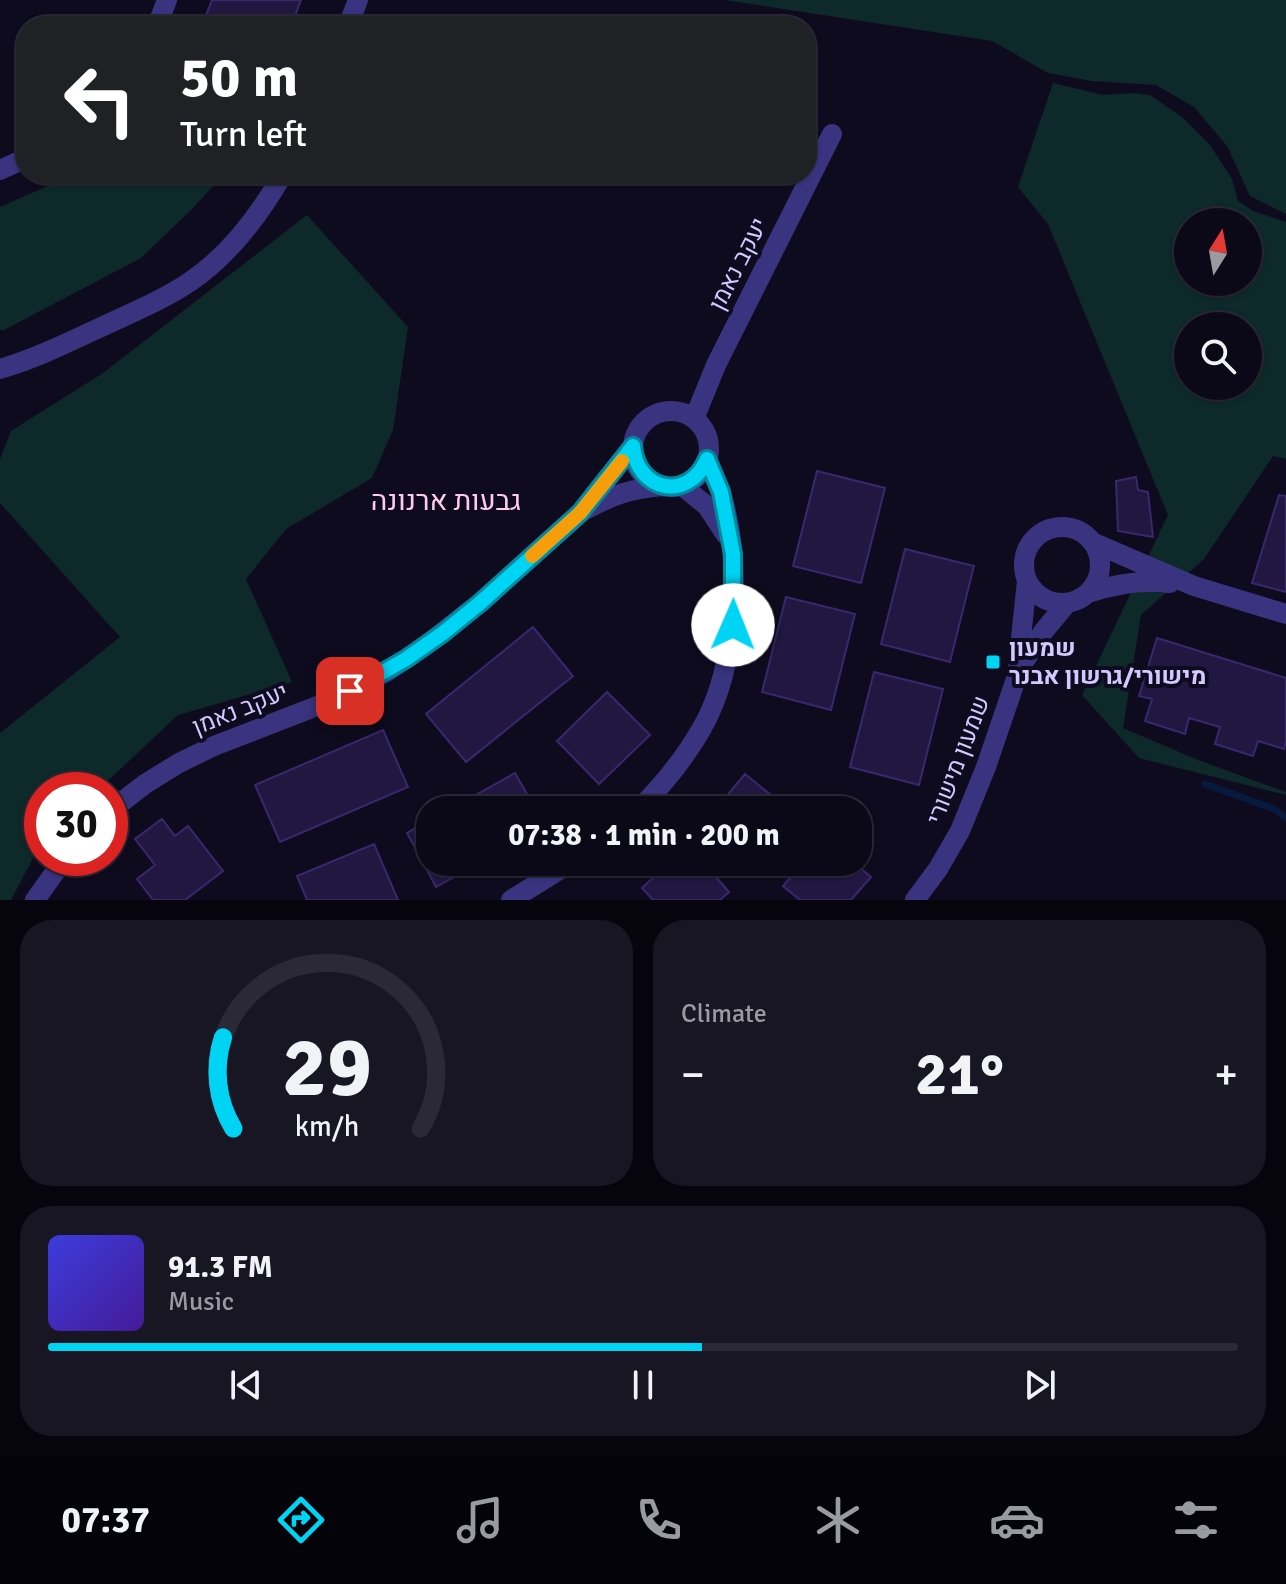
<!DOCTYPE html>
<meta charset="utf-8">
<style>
:root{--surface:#0b0817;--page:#191624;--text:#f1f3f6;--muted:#9a9aa1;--line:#2b2936;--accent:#00d4f4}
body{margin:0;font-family:Signika,Heebo,sans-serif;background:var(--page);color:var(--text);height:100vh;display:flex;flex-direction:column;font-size:30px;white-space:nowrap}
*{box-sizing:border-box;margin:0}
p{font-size:26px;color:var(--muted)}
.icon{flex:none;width:44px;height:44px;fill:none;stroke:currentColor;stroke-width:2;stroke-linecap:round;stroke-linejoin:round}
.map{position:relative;height:900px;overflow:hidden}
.details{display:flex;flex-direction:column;gap:20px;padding:20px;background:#06040d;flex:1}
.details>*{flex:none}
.top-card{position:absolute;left:16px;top:16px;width:800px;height:168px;border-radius:32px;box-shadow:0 2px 6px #0004,0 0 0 2px var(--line);background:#202124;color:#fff;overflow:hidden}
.needle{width:52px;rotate:11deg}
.tools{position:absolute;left:1174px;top:208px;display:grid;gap:16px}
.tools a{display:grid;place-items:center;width:88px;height:88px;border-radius:50%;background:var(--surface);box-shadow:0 2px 6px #0004,0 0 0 2px var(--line);font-size:40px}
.speed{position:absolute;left:24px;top:772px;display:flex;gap:16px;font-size:40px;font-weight:700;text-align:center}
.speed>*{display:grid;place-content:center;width:104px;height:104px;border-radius:50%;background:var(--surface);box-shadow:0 2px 6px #0004,0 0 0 2px var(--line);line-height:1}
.speed .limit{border:12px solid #d22;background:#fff;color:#111}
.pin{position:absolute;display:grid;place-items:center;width:68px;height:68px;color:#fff;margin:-34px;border-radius:16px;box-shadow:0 4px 12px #0006}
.me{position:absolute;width:88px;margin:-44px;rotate:1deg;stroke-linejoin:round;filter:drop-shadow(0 0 6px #0008)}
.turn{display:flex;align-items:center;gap:28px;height:168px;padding:0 32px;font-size:36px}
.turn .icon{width:104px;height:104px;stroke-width:2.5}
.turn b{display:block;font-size:56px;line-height:68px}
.big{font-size:60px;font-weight:700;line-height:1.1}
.details .card{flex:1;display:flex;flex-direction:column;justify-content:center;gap:12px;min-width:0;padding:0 28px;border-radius:32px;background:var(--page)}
.details .dial{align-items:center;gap:0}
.dial svg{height:208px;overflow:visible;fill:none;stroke:var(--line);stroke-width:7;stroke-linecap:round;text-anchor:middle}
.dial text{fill:var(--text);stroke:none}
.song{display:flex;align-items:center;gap:24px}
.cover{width:96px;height:96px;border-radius:12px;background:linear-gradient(135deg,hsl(240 70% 55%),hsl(260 70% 35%))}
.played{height:8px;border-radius:4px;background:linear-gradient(90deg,var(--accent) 55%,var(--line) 55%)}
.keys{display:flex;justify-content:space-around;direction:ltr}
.heat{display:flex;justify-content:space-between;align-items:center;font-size:44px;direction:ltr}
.details .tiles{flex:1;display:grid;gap:20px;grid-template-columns:1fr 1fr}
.card:last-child{grid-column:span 2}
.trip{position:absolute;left:416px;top:796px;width:456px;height:80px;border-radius:32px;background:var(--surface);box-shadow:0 2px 6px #0004,0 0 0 2px var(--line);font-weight:700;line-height:80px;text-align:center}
.tab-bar{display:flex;height:128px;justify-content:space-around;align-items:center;background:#040309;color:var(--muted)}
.tab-bar .icon{width:56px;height:56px}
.tab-bar .current{color:var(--accent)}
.tab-bar b{font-size:36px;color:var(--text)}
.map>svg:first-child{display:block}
.green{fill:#0e2929;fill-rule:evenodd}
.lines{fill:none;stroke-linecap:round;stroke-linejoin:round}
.stream{stroke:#07193d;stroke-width:7}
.building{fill:#211741;stroke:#38286e;stroke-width:2}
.street{stroke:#3a3480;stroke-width:20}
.route-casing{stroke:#008a9f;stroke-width:20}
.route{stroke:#00d4f4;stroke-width:14}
.slow{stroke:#f59e0b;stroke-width:14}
.poi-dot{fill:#00d4f4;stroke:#0f0b1f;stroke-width:3}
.labels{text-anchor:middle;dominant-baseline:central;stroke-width:8;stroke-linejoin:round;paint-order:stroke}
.street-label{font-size:24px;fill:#d1c9ff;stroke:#0f0b1f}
.poi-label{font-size:24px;font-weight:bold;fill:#d1c9ff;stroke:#0f0b1f;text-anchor:start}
.quarter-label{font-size:28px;fill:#ffcbeb;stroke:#0f0b1f}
</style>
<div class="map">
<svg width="1286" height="900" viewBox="0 0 1286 900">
<rect width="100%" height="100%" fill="#0f0b1f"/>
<path class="green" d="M725,0h561v214l-36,-18 -23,-50 -33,-39 -38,-22 -64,-4 -44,-8 -56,-32z
M1053,83l50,12 30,-2 17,2 32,22 28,28 22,34 6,22 15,10 33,11v237l-13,-3 -69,103 -63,56 -18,113 75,32 88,32v3l-147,-37 -57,-63 86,-180 -120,-291 -30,-37zM1188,222h60v60h-60zM1188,326h60v60h-60z
M75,174h149l-32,35 -51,49 -137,72h-4v-123z
M307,215l101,112 -15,103 -21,48 -86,51 -40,50 46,103 -114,33 -80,75h-56v53l-3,4 -28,53h-11v-167l120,-96 -120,-134v-44l11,-28 92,-58z"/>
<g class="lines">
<path class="stream" d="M1205,784l69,25 12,9"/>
</g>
<path class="building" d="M212,0h89l-10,26h-80l-8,-3z
M817,471l68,17 -24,95 -68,-17z
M1136,477l2,13 10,2 5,45 -35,-6 -2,-50z
M1279,495l7,1v96l-34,-9z
M905,549l69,17 -24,96 -69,-18z
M786,597l69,17 -24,96 -69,-18z
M533,627l40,49 -107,86 -40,-48z
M1157,638l129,40v63l-2,8 -26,-8 -5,15 -38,-12 5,-17 -31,-9 -4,16 -40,-13 7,-22 -13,-3z
M874,672l69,17 -24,96 -69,-18z
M607,692l43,43 -51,49 -42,-43z
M383,730l25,57 -128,55 -25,-57z
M515,773l21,37h-87z
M745,774l44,36h-74z
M162,819l13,17 13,-10 35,45 -38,29h-32l-16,-21 18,-14 -20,-26z
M430,820v42h51l-45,25 -29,-54z
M374,844l24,56h-91l-10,-24z
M670,862h33l26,30 -9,8h-67l-11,-12z
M803,862h50l18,15 -20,23h-51l-17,-14z"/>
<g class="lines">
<path class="street" d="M157,26l10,-26
M348,26l10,-26
M0,170l26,-12
M0,369c34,-10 65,-25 97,-40 31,-15 65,-28 94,-48 38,-26 69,-67 92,-107
M633 449a38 38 0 1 1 76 0a38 38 0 1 1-76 0Z
M694,419l22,-54 116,-231
M681,485l26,21 19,29
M587,509c28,-15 44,-20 75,-23
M1024 565a38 38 0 1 1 76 0a38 38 0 1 1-76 0Z
M1094,543l100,43 92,28
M1088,593c27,-9 54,-14 82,-10
M1022,665l21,-33 24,-29
M638,810c25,-25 47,-52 64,-82 36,-63 40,-167 19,-235 -4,-11 -9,-23 -14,-34
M110,811l35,-27 34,-21 35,-17 116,-45 58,-30 37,-25 55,-43 100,-90 53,-67
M35,900l30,-42
M511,900l61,-38
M915,900l23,-31 22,-38 26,-64 31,-91 10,-95"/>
</g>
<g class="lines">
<defs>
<path id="route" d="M350,691l56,-32 37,-26 37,-30 100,-90 53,-67c4,46 56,56 74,13l14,33 12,62v71"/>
</defs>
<use href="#route" class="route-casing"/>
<use href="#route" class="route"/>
<path class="slow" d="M532,556l48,-43 42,-52"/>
</g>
<rect class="poi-dot" x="985" y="654" width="16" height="16" rx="4"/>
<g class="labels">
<g class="street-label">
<text transform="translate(738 264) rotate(-63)">יעקב נאמן</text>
<text transform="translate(240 709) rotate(-22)">יעקב נאמן</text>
<text transform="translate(958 760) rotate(-69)">שמעון מישורי</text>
</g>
<g class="poi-label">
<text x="1009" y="648">שמעון<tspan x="1009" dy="28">מישורי/גרשון אבנר</tspan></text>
</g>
<g class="quarter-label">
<text x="446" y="501">גבעות ארנונה</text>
</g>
</g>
</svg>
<div class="tools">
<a><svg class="needle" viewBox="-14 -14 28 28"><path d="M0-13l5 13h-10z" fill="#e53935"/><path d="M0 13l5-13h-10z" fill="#9a9aa1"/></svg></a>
<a><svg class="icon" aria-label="search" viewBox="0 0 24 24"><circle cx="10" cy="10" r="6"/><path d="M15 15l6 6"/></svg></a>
</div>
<div class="speed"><div class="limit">30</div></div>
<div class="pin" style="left:350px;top:691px;background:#d93025"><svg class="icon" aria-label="arrive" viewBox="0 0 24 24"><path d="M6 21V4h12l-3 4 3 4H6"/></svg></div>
<svg class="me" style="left:733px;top:625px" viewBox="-20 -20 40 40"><circle r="19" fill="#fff"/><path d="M0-13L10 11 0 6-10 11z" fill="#00d4f4"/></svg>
<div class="trip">07:38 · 1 min · 200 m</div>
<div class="top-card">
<div class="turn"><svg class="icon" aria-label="left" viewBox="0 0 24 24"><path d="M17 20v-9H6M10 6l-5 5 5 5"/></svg><div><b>50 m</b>Turn left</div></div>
</div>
</div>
<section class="details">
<div class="tiles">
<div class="card dial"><svg viewBox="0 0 100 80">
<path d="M14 69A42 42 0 1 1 86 69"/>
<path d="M14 69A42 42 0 0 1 10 34" stroke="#00d4f4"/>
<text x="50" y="56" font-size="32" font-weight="700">29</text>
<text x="50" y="72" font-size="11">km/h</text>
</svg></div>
<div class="card"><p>Climate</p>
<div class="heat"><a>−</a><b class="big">21°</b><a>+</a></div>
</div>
<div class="card">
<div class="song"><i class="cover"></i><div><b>91.3 FM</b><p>Music</p></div></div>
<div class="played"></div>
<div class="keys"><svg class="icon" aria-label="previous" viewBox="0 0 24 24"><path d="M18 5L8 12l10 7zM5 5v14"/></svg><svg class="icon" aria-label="pause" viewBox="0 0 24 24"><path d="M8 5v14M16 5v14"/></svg><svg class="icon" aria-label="next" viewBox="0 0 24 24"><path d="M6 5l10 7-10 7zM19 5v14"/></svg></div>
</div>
</div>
</section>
<nav class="tab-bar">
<b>07:37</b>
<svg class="icon current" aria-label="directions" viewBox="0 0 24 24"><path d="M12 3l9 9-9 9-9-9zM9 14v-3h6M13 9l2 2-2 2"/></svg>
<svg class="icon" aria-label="music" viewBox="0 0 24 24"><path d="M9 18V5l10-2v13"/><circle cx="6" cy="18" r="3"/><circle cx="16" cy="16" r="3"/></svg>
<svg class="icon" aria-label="phone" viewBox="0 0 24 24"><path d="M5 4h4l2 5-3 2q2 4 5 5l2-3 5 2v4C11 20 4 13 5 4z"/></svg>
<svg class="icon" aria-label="climate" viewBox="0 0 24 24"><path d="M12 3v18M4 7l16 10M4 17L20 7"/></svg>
<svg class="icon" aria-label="car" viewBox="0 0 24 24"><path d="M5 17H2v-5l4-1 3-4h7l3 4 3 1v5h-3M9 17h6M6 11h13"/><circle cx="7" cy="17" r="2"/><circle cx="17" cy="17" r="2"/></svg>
<svg class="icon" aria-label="filters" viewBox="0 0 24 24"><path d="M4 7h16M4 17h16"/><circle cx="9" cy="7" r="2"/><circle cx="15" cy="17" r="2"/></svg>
</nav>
